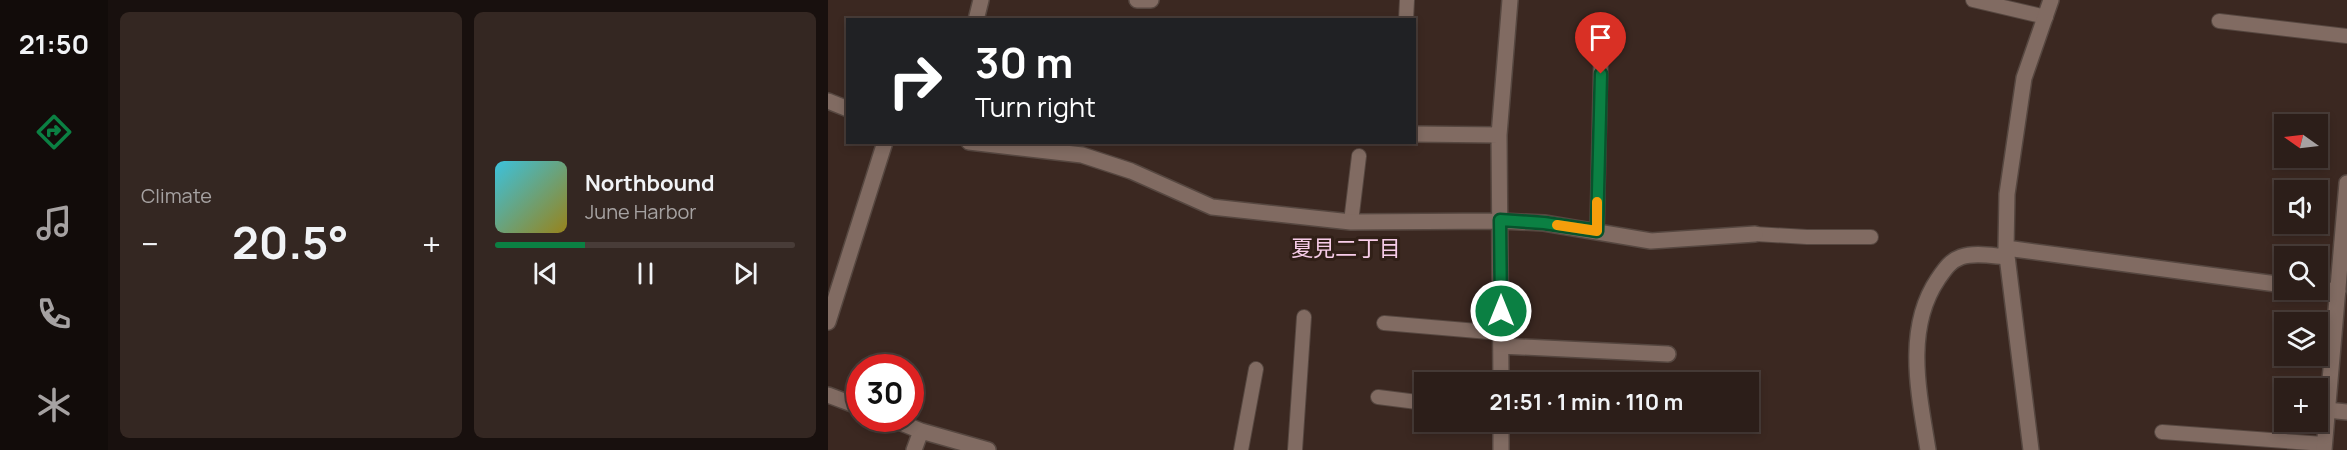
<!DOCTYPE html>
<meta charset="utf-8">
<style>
:root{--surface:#2c1e19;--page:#342722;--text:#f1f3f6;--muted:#a6a2a2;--line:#483c38;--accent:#0b8043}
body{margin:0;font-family:Manrope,"Noto Sans JP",sans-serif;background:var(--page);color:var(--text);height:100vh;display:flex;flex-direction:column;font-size:22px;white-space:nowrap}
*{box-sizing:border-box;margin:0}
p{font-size:20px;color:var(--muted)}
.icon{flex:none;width:33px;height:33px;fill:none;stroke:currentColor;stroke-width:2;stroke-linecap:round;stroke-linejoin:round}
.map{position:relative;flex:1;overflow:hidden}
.drawer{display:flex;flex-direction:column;gap:12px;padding:12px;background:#18100e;width:720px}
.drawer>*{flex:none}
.hud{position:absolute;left:18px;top:18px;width:570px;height:126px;border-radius:0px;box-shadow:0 3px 9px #0003,0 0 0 2px var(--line);background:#202124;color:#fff;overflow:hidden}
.needle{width:39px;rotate:284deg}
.fabs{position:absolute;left:1446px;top:114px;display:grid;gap:12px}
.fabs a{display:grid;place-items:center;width:54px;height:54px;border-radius:0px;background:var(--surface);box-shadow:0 3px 9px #0003,0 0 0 2px var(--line);font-size:30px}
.speed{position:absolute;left:18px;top:354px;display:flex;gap:12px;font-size:30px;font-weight:700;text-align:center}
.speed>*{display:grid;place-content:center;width:78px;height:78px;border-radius:50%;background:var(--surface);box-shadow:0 3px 9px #0003,0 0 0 2px var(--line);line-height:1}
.speed .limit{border:9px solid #d22;background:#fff;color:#111}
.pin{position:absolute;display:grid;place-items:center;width:51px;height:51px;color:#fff;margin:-62px -26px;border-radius:50% 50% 50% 0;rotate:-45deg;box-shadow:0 0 6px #0007}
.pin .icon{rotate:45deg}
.me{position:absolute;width:66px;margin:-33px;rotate:0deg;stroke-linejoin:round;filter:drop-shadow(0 0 4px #0008)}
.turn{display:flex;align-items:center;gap:21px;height:126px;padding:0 30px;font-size:27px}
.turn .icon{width:78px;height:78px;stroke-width:2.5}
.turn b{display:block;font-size:42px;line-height:51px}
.big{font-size:45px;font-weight:700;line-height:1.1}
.drawer .tile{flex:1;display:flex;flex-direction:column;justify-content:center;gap:9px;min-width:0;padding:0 21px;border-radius:9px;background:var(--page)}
.song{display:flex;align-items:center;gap:18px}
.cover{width:72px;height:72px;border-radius:9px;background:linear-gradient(135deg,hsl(190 70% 55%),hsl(50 70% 35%))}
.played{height:6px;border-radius:3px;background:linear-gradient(90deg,var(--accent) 30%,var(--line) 30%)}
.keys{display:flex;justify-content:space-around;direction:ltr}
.heat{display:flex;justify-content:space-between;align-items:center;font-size:33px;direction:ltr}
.drawer .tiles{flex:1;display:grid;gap:12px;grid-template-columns:repeat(2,1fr)}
.trip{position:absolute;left:586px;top:372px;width:345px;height:60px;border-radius:0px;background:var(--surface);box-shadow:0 3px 9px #0003,0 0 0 2px var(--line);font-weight:700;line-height:60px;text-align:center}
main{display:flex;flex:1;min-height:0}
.menu{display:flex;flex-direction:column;width:108px;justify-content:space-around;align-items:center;background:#120c0a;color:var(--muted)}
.menu .icon{width:42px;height:42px}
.menu .active{color:var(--accent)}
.menu b{font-size:27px;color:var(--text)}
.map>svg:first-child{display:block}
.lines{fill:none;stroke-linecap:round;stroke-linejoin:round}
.lane-casing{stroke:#564740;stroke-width:16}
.street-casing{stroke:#564740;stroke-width:18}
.secondary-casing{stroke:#564740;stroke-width:18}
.lane{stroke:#816b62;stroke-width:14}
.street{stroke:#816b62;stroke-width:15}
.secondary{stroke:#816b62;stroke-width:15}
.route-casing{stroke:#07532c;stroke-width:15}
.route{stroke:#0b8043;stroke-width:10}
.slow{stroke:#f59e0b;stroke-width:10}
.labels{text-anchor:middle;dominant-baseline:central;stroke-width:6;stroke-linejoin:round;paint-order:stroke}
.neighbourhood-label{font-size:22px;fill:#f7cce8;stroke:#301f17}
</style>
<main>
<nav class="menu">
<b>21:50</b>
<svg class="icon active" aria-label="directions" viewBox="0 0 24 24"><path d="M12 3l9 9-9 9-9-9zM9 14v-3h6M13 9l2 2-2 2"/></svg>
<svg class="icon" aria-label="music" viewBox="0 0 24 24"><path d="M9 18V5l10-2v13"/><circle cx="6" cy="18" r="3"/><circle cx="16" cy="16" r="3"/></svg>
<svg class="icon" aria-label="phone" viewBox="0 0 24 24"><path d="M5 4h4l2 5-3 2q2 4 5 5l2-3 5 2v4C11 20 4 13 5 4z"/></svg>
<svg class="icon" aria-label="climate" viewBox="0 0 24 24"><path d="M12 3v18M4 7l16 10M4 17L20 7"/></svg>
</nav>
<section class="drawer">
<div class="tiles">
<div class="tile"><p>Climate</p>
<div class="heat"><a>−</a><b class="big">20.5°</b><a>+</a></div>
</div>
<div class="tile">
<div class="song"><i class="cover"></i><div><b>Northbound</b><p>June Harbor</p></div></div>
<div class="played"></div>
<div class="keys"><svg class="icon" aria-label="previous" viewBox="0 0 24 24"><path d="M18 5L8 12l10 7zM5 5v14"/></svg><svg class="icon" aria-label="pause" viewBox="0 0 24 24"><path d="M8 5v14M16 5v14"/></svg><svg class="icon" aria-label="next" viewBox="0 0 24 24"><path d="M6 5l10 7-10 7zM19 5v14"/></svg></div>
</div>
</div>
</section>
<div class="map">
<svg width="1519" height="450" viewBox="0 0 1519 450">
<rect width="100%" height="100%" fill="#3b2821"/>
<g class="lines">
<defs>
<path id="lane" d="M1145,0l73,17
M578,20l1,-20
M1391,21l128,15
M523,222l8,-66
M769,232l4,-181
M927,234l52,3h64
M556,323l117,10
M550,397l47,6
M1334,432l162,12
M413,450l15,-81
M467,450l9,-133"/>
<path id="street" d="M309,0h14
M148,20l5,-20
M0,101l20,8
M586,134l85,1
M141,142l113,13 49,16 81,36 139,15 149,-1 44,2 107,18 104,-7
M1178,248l278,37
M1490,289l20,2
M0,322l57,-180
M673,346l167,8
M673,382l-2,-247 11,-135
M0,395l32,12
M1499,410l20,2
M61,418l32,13 67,19
M673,422v28
M86,450l7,-19
M1100,450c-9,-56 -24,-121 10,-171 7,-10 12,-18 23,-22 14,-5 32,-1 46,0
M1203,450l-25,-202 1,-54 17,-116 27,-78"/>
<path id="secondary" d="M1496,450l23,-267"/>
</defs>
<use href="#lane" class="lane-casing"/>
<use href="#street" class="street-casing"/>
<use href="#secondary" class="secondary-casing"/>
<use href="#lane" class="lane"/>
<use href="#street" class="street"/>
<use href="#secondary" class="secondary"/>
</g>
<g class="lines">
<defs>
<path id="route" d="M673,311l-1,-91 44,3 53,8 4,-157"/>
</defs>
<use href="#route" class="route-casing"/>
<use href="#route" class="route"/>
<path class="slow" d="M729,225l40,6v-29"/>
</g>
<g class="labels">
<g class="neighbourhood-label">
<text x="518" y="248">夏見二丁目</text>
</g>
</g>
</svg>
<div class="fabs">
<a><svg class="needle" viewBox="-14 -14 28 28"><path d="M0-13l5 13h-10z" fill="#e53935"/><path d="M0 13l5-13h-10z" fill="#a6a2a2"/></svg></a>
<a><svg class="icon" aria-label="sound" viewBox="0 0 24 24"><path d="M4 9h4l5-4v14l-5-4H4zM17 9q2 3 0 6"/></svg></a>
<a><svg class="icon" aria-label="search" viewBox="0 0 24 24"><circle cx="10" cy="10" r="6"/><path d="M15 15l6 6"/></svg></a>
<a><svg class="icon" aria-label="layers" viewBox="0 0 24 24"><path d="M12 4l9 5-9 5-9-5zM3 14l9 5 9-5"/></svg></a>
<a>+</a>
</div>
<div class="speed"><div class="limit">30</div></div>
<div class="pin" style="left:773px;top:74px;background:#d93025"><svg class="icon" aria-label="arrive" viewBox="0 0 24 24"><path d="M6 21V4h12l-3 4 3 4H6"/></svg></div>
<svg class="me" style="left:673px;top:311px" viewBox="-20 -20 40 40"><circle r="17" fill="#0b8043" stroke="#fff" stroke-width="3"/><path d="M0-11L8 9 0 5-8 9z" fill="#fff"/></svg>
<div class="trip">21:51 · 1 min · 110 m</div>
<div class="hud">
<div class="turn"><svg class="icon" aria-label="right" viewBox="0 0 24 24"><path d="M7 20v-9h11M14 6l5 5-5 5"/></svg><div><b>30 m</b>Turn right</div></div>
</div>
</div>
</main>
